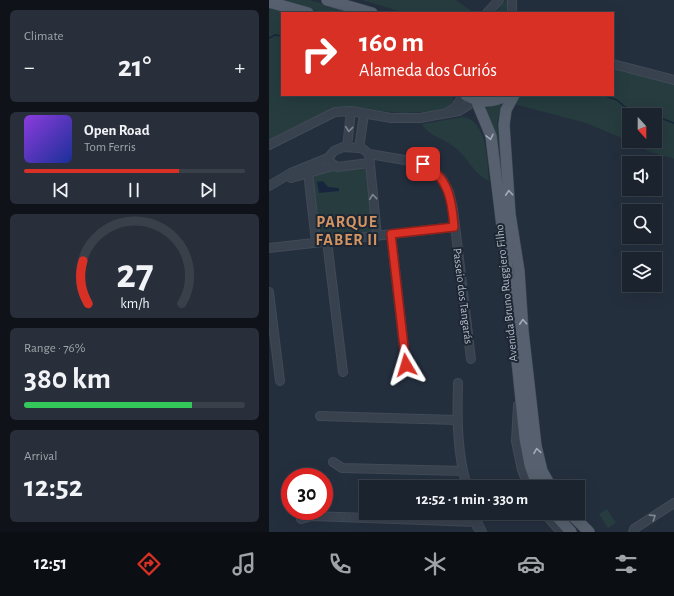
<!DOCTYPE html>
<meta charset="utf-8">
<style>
:root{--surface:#1b232e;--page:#282f3a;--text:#f1f3f6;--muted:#a0a4aa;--line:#39404a;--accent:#d93025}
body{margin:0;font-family:"Alegreya Sans",sans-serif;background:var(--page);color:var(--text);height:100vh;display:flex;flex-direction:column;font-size:15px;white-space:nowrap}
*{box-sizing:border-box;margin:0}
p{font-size:13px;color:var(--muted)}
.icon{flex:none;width:22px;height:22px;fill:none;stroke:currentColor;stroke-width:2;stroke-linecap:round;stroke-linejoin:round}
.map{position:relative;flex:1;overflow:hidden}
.details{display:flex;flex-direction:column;gap:10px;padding:10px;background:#0f1319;width:269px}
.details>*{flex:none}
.hud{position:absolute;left:12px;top:12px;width:333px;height:84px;border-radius:0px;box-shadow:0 4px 16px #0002,0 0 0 1px var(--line);background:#d93025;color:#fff;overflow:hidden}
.needle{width:26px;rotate:159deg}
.tools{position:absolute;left:353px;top:108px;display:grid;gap:8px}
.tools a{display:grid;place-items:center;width:40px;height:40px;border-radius:0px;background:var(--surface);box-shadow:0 4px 16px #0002,0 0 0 1px var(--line);font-size:20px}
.speed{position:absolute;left:12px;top:468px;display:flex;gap:8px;font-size:20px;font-weight:700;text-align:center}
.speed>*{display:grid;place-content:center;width:52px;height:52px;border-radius:50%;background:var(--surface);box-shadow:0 4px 16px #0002,0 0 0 1px var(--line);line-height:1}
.speed .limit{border:6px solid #d22;background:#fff;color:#111}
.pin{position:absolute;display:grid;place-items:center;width:34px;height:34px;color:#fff;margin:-17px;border-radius:8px;box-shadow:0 2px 6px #0006}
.me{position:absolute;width:44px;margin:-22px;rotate:353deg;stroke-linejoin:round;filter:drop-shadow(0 0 3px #0008)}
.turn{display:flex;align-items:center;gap:14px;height:84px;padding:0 12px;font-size:18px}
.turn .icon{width:52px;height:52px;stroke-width:2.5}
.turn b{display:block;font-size:28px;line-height:34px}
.big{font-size:30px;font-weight:600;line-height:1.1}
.details .widget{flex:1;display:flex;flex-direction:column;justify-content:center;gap:6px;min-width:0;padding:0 14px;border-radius:6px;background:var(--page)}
.details .dial{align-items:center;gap:0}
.dial svg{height:104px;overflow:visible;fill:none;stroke:var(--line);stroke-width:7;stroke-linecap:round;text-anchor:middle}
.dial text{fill:var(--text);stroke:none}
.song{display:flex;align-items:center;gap:12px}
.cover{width:48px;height:48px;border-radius:6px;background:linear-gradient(135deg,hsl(270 70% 55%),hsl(230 70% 35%))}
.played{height:4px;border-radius:2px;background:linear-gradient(90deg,var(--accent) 70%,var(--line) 70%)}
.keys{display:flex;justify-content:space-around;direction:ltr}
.heat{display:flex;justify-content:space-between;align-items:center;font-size:22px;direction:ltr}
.charge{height:6px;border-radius:3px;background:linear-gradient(90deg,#34c759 76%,var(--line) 0)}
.trip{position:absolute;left:90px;top:480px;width:226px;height:40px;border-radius:0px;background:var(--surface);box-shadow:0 4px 16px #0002,0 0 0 1px var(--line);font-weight:600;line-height:40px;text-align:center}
.menu{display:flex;height:64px;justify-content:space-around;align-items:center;background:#0b0e12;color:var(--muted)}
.menu .icon{width:28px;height:28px}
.menu .selected{color:var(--accent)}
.menu b{font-size:18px;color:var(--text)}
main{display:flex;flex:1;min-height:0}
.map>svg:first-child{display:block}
.green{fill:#263c3f}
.water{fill:#17263c}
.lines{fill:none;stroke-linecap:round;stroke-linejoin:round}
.stream{stroke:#17263c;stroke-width:1.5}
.minor-casing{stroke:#414a57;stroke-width:10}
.major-casing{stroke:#414a57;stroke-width:12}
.minor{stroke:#38414e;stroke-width:8}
.major{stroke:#56606e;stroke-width:11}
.oneway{stroke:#7c8592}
.oneway2{stroke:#a1aab7}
.route-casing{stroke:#8d1f18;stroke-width:10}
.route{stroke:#d93025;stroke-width:7}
.labels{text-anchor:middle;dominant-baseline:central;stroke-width:4;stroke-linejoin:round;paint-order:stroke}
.street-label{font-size:12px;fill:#b4bcc9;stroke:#1d2633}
.district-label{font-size:16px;font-weight:bold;letter-spacing:1px;fill:#d59563;stroke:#1d2633}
</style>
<main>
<section class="details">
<div class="widget"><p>Climate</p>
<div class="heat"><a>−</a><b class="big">21°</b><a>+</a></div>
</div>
<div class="widget">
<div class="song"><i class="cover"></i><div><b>Open Road</b><p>Tom Ferris</p></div></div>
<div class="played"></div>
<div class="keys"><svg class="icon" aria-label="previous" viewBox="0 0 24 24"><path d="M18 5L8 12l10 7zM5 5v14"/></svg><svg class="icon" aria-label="pause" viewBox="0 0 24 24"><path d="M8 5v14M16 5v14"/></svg><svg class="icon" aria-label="next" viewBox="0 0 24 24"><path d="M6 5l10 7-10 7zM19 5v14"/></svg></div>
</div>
<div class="widget dial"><svg viewBox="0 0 100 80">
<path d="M14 69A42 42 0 1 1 86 69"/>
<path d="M14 69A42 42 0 0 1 10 36" stroke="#d93025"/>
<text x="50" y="56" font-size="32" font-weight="700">27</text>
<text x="50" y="72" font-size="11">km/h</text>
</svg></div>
<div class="widget"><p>Range · 76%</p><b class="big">380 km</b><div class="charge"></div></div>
<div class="widget"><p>Arrival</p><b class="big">12:52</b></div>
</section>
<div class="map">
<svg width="405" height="532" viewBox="0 0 405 532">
<rect width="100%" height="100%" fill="#242f3e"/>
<path class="green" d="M11,0h30l43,13h-29z
M93,0h94l14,10 1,3h-66z
M236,0h3l-2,13h-10z
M0,8l16,5h-3v82h169l4,8 -6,4 -10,4 -36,2 -66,-6 -68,33z
M344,64l61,16v79l-26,-8 -19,-10h26v-26h-26v26l-43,-18 -76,-20 4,-8h99z
M233,103l-5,20 10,86 -25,-100z
M194,117c25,4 24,44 26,64 -16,-7 -20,-23 -35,-34 -10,-9 -26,-11 -32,-23z
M93,166l5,6 5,57 -3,4 -43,5 -4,-2 -4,-5 -6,-53 2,-5z
M338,509l9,14 -8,5 -9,-14z"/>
<path class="water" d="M54,181l5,6 11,1v3l-20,2 -2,-11z"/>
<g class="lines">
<path class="stream" d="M0,38l6,-3 7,1
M333,95l15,5 8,7 26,8
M386,116l19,7"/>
<defs>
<path id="minor" d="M218,13l12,-13
M243,13v-13
M344,64l61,16
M179,112l8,-5 7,-12
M0,145l66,-33 16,-1 40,7h29l39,-7 17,-11
M78,147l4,-36
M90,148l5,-34
M100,154l8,82
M61,162l7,5 32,-4
M39,172l8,70
M22,178l42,-12
M0,186l22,-13 37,-15 6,-7 9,-4 16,1 4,1 6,5 42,7 21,8 10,10 7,13 4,17 18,150
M122,234l15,131
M58,241l16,131
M0,248l185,-21
M0,292l11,89
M189,383c-1,35 -1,70 9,104
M249,405l-2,36 6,29 7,17
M51,416l137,4
M64,462l9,6 120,3
M205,513l3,14
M275,513l17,19
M32,519l11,-3 165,6 5,10
M364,532l1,-3 40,-26"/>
<path id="major" d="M58,0l45,13
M0,2l39,11
M197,95c14,8 27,8 41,0
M245,95l-8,15 -2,15 6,89 9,57 4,60 13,115 6,25 9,16
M207,100l15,36 19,156 15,147 5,26 8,22
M285,513l17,19
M301,513l19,19"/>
</defs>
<use href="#minor" class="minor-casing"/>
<use href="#major" class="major-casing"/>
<use href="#minor" class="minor"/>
<use href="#major" class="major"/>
</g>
<defs><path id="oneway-chevron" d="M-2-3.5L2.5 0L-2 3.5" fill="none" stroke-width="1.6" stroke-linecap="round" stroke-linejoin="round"/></defs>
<g class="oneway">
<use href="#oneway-chevron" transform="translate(80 129) rotate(96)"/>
<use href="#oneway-chevron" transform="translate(104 197) rotate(-96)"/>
<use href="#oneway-chevron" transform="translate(384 517) rotate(-33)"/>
</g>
<g class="oneway2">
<use href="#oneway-chevron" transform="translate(221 137) rotate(77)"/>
<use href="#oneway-chevron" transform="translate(240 193) rotate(-94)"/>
<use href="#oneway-chevron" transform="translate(254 322) rotate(-93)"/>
<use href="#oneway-chevron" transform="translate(268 451) rotate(-99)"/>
</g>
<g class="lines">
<defs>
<path id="route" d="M137,365l-15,-131 63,-7c-2,-26 -5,-50 -31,-63"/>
</defs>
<use href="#route" class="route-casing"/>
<use href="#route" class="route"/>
</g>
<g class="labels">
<g class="street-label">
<text transform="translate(237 293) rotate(-96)">Avenida Bruno Ruggiero Filho</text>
<text transform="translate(194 296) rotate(83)">Passeio dos Tangarás</text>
</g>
<g class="district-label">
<text x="78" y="222">PARQUE<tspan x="78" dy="18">FABER II</tspan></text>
</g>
</g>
</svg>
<div class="tools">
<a><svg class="needle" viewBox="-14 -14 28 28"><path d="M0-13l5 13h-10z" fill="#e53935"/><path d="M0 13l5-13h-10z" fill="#a0a4aa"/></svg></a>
<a><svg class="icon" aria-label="sound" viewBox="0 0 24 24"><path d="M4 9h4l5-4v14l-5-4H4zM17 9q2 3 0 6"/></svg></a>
<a><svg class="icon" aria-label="search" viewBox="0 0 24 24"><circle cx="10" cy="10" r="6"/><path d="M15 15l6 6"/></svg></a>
<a><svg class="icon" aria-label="layers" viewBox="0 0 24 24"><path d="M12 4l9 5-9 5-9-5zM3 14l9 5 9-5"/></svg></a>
</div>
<div class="speed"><div class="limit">30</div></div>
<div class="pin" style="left:154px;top:164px;background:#d93025"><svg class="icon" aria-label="arrive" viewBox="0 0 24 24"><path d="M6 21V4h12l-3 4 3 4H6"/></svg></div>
<svg class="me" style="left:137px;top:365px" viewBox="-20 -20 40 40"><path d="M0-17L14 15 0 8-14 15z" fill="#d93025" stroke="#fff" stroke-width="4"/></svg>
<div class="trip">12:52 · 1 min · 330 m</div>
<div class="hud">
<div class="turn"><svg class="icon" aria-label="right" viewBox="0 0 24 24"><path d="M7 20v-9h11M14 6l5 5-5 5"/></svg><div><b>160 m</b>Alameda dos Curiós</div></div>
</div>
</div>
</main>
<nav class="menu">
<b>12:51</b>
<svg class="icon selected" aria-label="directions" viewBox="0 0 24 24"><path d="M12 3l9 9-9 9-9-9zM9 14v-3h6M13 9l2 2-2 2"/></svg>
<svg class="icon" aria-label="music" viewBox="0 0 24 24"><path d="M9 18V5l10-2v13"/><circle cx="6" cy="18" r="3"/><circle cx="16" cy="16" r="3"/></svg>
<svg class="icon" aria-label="phone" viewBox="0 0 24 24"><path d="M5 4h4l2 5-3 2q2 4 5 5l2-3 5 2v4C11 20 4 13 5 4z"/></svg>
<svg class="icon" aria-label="climate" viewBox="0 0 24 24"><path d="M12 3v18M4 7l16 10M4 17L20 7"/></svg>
<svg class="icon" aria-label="car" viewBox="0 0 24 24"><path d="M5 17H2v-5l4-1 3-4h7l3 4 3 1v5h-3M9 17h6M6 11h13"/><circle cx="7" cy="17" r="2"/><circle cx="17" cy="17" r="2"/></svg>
<svg class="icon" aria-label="filters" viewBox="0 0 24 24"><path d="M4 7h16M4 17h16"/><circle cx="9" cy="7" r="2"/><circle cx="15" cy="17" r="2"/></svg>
</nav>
